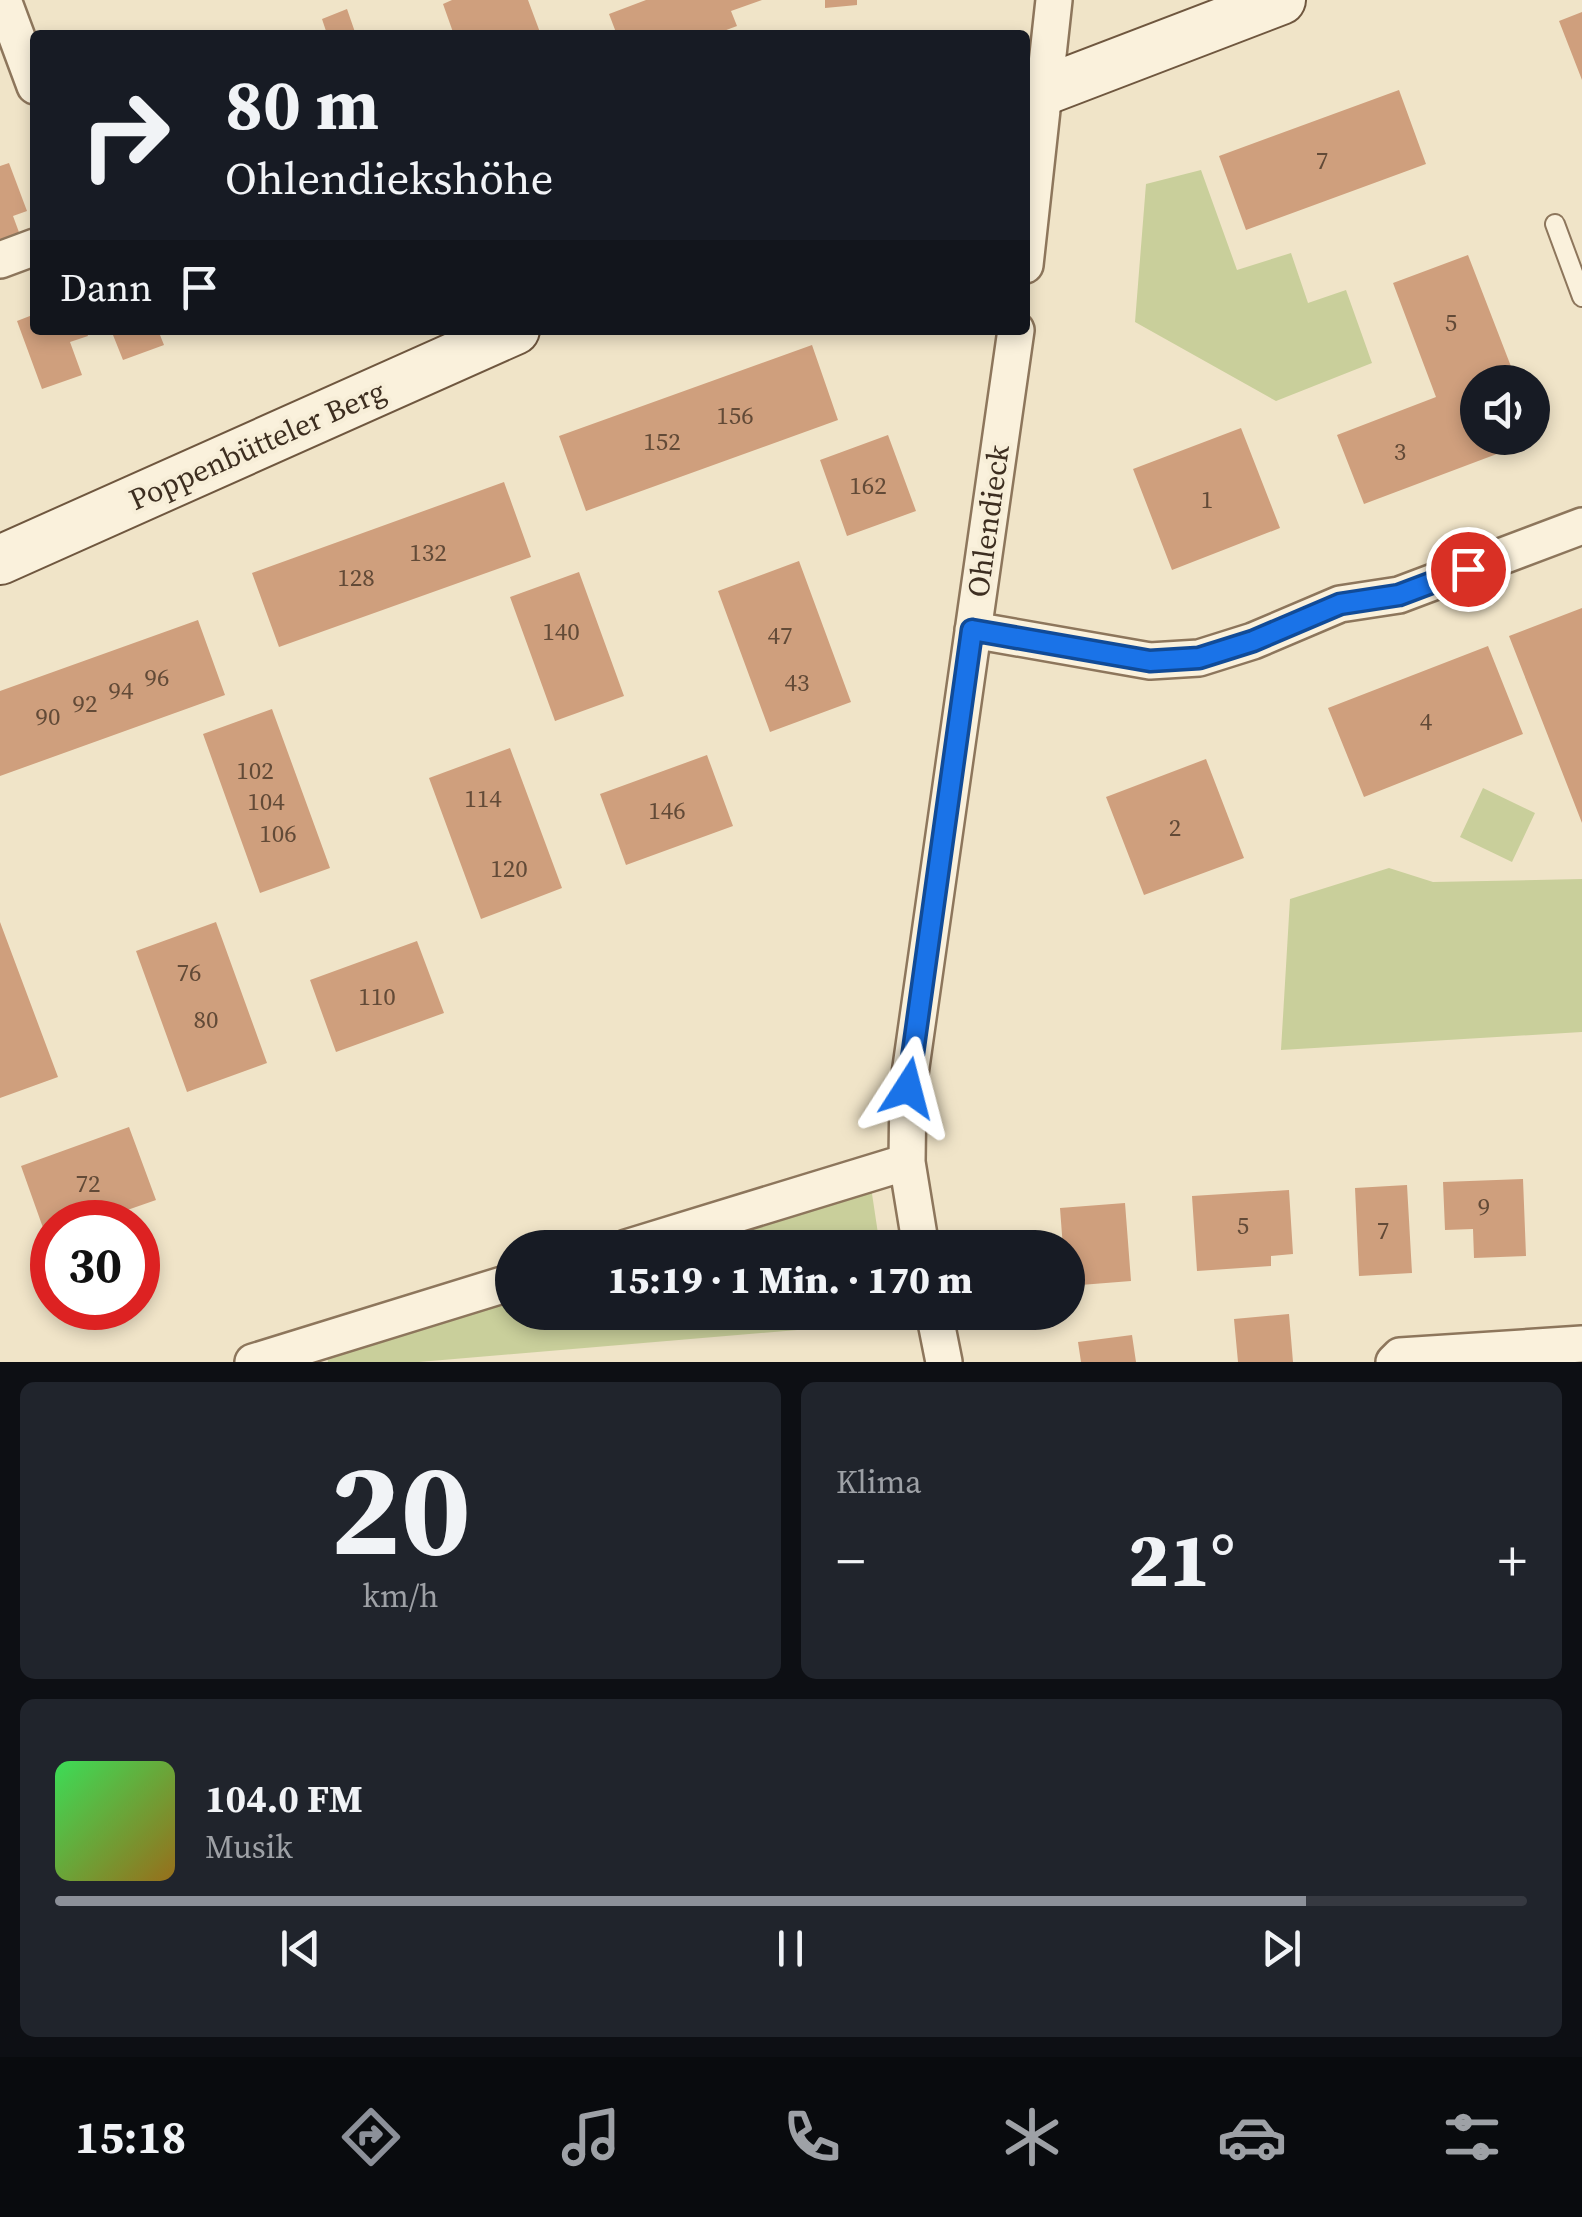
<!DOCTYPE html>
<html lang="de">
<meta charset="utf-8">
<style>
:root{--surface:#171b24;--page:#20242c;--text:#f1f3f6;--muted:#9ea1a6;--line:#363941;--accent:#8c9099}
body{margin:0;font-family:"Source Serif 4",serif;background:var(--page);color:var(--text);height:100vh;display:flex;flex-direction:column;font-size:38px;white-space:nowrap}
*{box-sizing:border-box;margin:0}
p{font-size:32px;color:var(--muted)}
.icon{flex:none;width:55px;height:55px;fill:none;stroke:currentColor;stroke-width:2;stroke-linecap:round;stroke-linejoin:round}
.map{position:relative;height:1362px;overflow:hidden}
.panel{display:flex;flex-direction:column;gap:20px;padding:20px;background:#0d0f14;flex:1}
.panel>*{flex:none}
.guide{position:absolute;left:30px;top:30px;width:1000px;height:305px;border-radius:10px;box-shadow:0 5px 15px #0003;background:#171b24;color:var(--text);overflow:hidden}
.controls{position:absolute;left:1460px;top:365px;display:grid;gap:20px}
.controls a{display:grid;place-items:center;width:90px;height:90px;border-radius:50%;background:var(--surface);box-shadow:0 5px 15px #0003;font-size:50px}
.speed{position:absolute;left:30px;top:1200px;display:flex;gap:20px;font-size:50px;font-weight:700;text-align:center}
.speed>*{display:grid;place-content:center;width:130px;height:130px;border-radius:50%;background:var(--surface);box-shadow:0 5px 15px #0003;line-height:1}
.speed .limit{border:15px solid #d22;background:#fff;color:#111}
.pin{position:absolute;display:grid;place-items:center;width:85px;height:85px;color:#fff;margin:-42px;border:5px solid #fff;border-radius:50%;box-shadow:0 2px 10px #0007}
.me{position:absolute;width:110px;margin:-55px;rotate:9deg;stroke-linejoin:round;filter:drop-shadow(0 0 8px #0008)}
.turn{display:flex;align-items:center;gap:35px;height:210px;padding:0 30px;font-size:45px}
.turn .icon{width:130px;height:130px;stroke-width:2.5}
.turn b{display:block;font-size:70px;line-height:85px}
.then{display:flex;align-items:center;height:95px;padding:0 30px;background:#0003;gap:20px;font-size:38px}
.big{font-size:75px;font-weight:800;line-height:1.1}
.panel .card{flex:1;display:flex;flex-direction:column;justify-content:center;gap:15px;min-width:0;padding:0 35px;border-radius:15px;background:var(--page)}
.panel .dial{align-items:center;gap:0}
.dial b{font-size:130px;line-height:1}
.song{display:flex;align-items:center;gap:30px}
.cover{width:120px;height:120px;border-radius:15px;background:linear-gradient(135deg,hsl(130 70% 55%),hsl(40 70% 35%))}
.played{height:10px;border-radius:5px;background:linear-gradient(90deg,var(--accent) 85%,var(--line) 85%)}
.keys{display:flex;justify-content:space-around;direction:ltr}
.heat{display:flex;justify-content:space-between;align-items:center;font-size:55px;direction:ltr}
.panel .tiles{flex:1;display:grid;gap:20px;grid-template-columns:1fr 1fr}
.card:last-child{grid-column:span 2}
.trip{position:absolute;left:495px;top:1230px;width:590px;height:100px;border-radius:50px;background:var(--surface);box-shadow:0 5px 15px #0003;font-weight:800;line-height:100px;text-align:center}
.dock{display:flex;height:160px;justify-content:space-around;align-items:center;background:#090b0e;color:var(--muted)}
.dock .icon{width:70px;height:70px}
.dock .on{color:var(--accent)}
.dock b{font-size:45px;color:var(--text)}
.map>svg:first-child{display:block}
.green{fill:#c9cf9b}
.building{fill:#cf9f7d}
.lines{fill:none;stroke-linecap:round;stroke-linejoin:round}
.lane-casing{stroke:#8d765c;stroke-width:22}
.street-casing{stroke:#8d765c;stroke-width:40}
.secondary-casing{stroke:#6f573f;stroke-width:52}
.lane{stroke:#faf1dc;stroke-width:18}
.street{stroke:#faf1dc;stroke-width:35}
.secondary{stroke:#faf1dc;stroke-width:48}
.route-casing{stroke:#114b97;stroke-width:25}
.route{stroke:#1a73e8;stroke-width:18}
.labels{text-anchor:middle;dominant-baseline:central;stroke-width:8;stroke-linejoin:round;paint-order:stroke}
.number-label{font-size:25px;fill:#624a37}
.street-label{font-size:30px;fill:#3d2e20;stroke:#f7eed8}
</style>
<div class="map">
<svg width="1582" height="1362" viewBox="0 0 1582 1362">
<rect width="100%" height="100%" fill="#f0e4c8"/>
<path class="green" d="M1201,170l36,100 54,-17 17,50 38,-13 26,73 -96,38 -141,-79 11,-138z
M1483,788l52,25 -23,49 -52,-25z
M1389,868l44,14 149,-3v153l-301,18 9,-151z
M871,1187l9,60 -208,1z
M512,1296v16h377l2,10 -472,40h-91l-2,-9z"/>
<path class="building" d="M452,0h76l13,35h-60l-2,-5 -25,5 -11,-31z
M646,0h116l-31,11 6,15 -24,9h-96l-8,-21z
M825,0h32v5l-32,3z
M347,9l9,26h-38l8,-4 -4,-12z
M1582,12v68l-23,-59z
M1399,90l27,74 -180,66 -27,-74z
M9,163l18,48 -14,5 7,19 -20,7v-76z
M1468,255l49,127h-39v56h54l1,-13 6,13 -175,66 -27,-69 99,-38 -43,-114z
M35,314v16h51l2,6 -18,6 12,33 -40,14 -25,-68z
M111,330h47l6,15 -41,15z
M812,345l26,75 -252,91 -27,-75z
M1241,428l39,100 -108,42 -39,-101z
M888,435l28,76 -69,25 -27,-76z
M504,482l27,75 -252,90 -27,-74z
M799,561l52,141 -81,30 -52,-141z
M579,572l45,124 -69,25 -45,-124z
M1582,608v215l-73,-187z
M198,620l27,75 -225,81v-85z
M1488,646l35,88 -159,63 -36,-89z
M272,709l58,159 -70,25 -57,-159z
M510,748l52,140 -81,31 -52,-141z
M707,755l26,71 -107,39 -26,-71z
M1206,759l38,99 -100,37 -38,-98z
M0,922l58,155 -58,21z
M216,922l51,141 -80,29 -51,-141z
M417,941l27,72 -108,39 -26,-72z
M129,1127l27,73 -63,22h-41v15l-5,2 -26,-73z
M1523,1179l3,77 -52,2 -1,-29 -28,1 -2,-48z
M1407,1185l5,88 -53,3 -4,-88z
M1289,1190l4,64 -22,2v10l-74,5 -5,-75z
M1125,1203l6,78 -63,5v-38h-5l-3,-40z
M1289,1314l4,48h-55l-4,-43z
M1132,1335l4,27h-55l-3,-20z"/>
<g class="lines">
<defs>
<path id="lane" d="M1555,224l27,73"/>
<path id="street" d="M3,0l32,86
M0,260l35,-13
M1025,265l29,-265
M973,630l177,31 49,-3 54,-17 87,-37 59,-9 183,-69
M626,1248l281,-86
M921,1248l-14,-86 1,-74 108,-758
M934,1312l10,50
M253,1362l259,-80
M1394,1362l6,-6 182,-12"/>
<path id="secondary" d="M1025,98l256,-98
M0,560l515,-230"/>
</defs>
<use href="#lane" class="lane-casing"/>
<use href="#street" class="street-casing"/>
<use href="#secondary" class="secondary-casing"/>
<use href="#lane" class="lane"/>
<use href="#street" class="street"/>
<use href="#secondary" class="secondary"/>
</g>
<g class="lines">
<defs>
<path id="route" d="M908,1088l64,-458 178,31 49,-3 54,-17 87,-37 59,-9 69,-26"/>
</defs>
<use href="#route" class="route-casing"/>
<use href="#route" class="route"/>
</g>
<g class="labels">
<g class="number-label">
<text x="1322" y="160">7</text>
<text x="1451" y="322">5</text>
<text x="735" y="415">156</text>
<text x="662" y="441">152</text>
<text x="1400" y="451">3</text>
<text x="868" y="485">162</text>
<text x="1207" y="499">1</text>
<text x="428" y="552">132</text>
<text x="356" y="577">128</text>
<text x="561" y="631">140</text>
<text x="780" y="635">47</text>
<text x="157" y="677">96</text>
<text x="797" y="682">43</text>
<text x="121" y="690">94</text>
<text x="85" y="703">92</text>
<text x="48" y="716">90</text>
<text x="1426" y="721">4</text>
<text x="255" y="770">102</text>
<text x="483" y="798">114</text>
<text x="266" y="801">104</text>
<text x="667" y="810">146</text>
<text x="1175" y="827">2</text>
<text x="278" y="833">106</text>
<text x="509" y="868">120</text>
<text x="189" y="972">76</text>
<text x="377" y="996">110</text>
<text x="206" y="1019">80</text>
<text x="88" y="1183">72</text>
<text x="1484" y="1206">9</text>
<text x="1243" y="1225">5</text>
<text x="1383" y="1230">7</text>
</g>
<g class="street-label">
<text transform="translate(257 445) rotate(-24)">Poppenbütteler Berg</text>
<text transform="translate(988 521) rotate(-82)">Ohlendieck</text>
</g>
</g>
</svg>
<div class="controls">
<a><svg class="icon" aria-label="sound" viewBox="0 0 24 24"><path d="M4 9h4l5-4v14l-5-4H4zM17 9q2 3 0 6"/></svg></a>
</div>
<div class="speed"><div class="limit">30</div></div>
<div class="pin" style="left:1468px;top:569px;background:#d93025"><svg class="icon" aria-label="arrive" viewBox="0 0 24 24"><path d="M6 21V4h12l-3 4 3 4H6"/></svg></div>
<svg class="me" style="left:908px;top:1088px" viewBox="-20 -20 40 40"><path d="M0-17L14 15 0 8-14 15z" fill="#1a73e8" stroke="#fff" stroke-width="4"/></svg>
<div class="trip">15:19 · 1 Min. · 170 m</div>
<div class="guide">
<div class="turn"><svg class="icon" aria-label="right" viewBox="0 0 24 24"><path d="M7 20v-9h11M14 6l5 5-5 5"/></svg><div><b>80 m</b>Ohlendiekshöhe</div></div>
<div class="then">Dann<svg class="icon" aria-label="arrive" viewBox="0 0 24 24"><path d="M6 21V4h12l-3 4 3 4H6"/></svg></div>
</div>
</div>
<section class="panel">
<div class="tiles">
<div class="card dial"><b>20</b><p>km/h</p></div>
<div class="card"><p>Klima</p>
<div class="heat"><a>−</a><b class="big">21°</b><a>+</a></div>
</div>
<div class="card">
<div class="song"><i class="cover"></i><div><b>104.0 FM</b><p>Musik</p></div></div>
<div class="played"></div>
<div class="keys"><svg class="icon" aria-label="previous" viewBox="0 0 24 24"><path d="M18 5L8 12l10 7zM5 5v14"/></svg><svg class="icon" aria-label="pause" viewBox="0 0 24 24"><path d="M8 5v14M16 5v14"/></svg><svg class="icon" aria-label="next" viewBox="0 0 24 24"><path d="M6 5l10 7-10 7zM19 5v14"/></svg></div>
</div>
</div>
</section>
<nav class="dock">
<b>15:18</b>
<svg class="icon on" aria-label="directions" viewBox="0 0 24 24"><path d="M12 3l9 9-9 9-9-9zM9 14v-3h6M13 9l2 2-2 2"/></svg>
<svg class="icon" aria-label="music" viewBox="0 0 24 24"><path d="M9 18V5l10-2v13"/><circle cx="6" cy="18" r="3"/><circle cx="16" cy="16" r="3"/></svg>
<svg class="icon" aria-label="phone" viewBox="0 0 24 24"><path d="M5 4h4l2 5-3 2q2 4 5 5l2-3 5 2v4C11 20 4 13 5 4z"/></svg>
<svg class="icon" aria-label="climate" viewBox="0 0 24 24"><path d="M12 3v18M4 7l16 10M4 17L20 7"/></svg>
<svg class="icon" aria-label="car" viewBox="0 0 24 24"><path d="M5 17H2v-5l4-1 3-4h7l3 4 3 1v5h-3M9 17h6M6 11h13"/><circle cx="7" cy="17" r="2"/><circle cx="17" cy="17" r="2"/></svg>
<svg class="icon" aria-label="filters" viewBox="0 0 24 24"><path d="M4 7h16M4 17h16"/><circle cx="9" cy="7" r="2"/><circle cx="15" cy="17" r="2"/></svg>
</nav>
